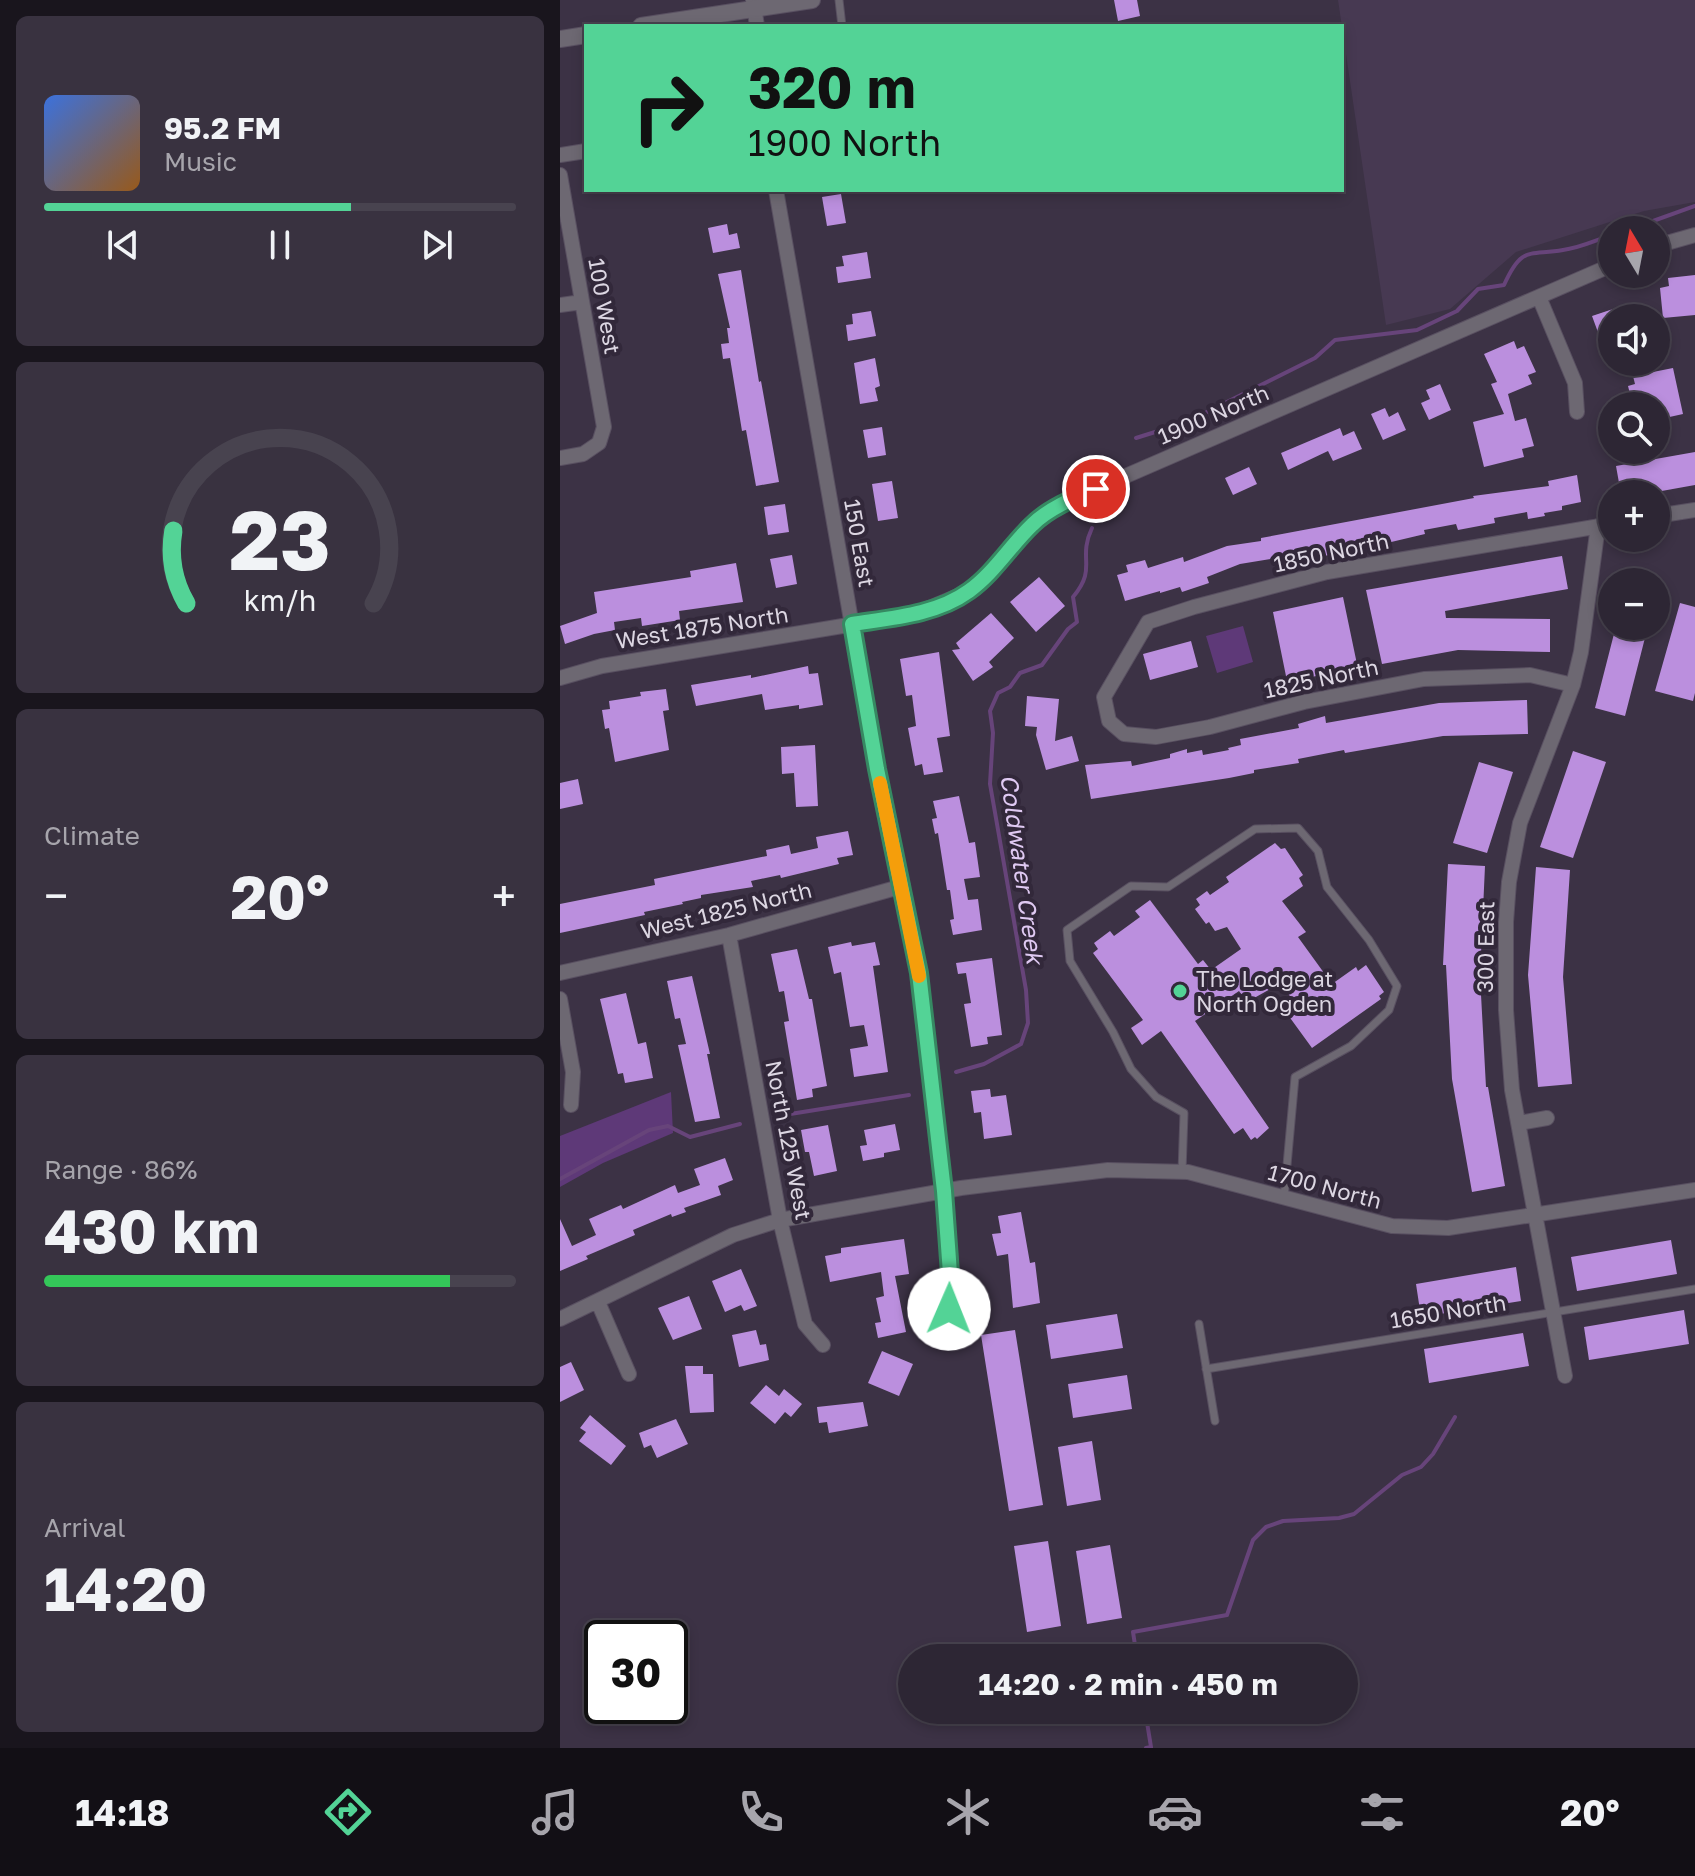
<!DOCTYPE html>
<meta charset="utf-8">
<style>
:root{--surface:#2d2634;--page:#393240;--text:#f1f3f6;--muted:#a7a5ac;--line:#48434f;--accent:#53d396}
body{margin:0;font-family:"Golos Text",sans-serif;background:var(--page);color:var(--text);height:100vh;display:flex;flex-direction:column;font-size:30px;white-space:nowrap}
*{box-sizing:border-box;margin:0}
p{font-size:26px;color:var(--muted)}
.icon{flex:none;width:44px;height:44px;fill:none;stroke:currentColor;stroke-width:2;stroke-linecap:round;stroke-linejoin:round}
.map{position:relative;flex:1;overflow:hidden}
.drawer{display:flex;flex-direction:column;gap:16px;padding:16px;background:#19151d;width:560px}
.drawer>*{flex:none}
.banner{position:absolute;left:24px;top:24px;width:760px;height:168px;border-radius:0px;box-shadow:0 4px 12px #0003,0 0 0 2px var(--line);background:#53d396;color:#111;overflow:hidden}
.needle{width:52px;rotate:350deg}
.controls{position:absolute;left:1038px;top:216px;display:grid;gap:16px}
.controls a{display:grid;place-items:center;width:72px;height:72px;border-radius:50%;background:var(--surface);box-shadow:0 4px 12px #0003,0 0 0 2px var(--line);font-size:40px}
.speed{position:absolute;left:24px;top:1620px;display:flex;gap:16px;font-size:40px;font-weight:700;text-align:center}
.speed>*{display:grid;place-content:center;width:104px;height:104px;border-radius:50%;background:var(--surface);box-shadow:0 4px 12px #0003,0 0 0 2px var(--line);line-height:1}
.speed .limit{border:4px solid #111;border-radius:12px;background:#fff;color:#111}
.pin{position:absolute;display:grid;place-items:center;width:68px;height:68px;color:#fff;margin:-34px;border:4px solid #fff;border-radius:50%;box-shadow:0 2px 8px #0007}
.me{position:absolute;width:88px;margin:-44px;rotate:1deg;stroke-linejoin:round;filter:drop-shadow(0 0 6px #0008)}
.turn{display:flex;align-items:center;gap:28px;height:168px;padding:0 32px;font-size:36px}
.turn .icon{width:104px;height:104px;stroke-width:2.5}
.turn b{display:block;font-size:56px;line-height:68px}
.big{font-size:60px;font-weight:700;line-height:1.1}
.drawer .widget{flex:1;display:flex;flex-direction:column;justify-content:center;gap:12px;min-width:0;padding:0 28px;border-radius:12px;background:var(--page)}
.drawer .dial{align-items:center;gap:0}
.dial svg{height:208px;overflow:visible;fill:none;stroke:var(--line);stroke-width:7;stroke-linecap:round;text-anchor:middle}
.dial text{fill:var(--text);stroke:none}
.song{display:flex;align-items:center;gap:24px}
.cover{width:96px;height:96px;border-radius:12px;background:linear-gradient(135deg,hsl(220 70% 55%),hsl(30 70% 35%))}
.played{height:8px;border-radius:4px;background:linear-gradient(90deg,var(--accent) 65%,var(--line) 65%)}
.keys{display:flex;justify-content:space-around;direction:ltr}
.heat{display:flex;justify-content:space-between;align-items:center;font-size:44px;direction:ltr}
.charge{height:12px;border-radius:6px;background:linear-gradient(90deg,#34c759 86%,var(--line) 0)}
.trip{position:absolute;left:338px;top:1644px;width:460px;height:80px;border-radius:40px;background:var(--surface);box-shadow:0 4px 12px #0003,0 0 0 2px var(--line);font-weight:700;line-height:80px;text-align:center}
.dock{display:flex;height:128px;justify-content:space-around;align-items:center;background:#120f15;color:var(--muted)}
.dock .icon{width:56px;height:56px}
.dock .active{color:var(--accent)}
.dock b{font-size:36px;color:var(--text)}
main{display:flex;flex:1;min-height:0}
.map>svg:first-child{display:block}
.built{fill:#473952}
.green{fill:#5e3978}
.lines{fill:none;stroke-linecap:round;stroke-linejoin:round}
.stream{stroke:#67447a;stroke-width:4}
.building{fill:#bb8fde}
.service-casing{stroke:#595061;stroke-width:9}
.minor-casing{stroke:#595061;stroke-width:16}
.tertiary-casing{stroke:#595061;stroke-width:18}
.service{stroke:#6d6872;stroke-width:7}
.minor{stroke:#6d6872;stroke-width:14}
.tertiary{stroke:#6d6872;stroke-width:16}
.route-casing{stroke:#368962;stroke-width:20}
.route{stroke:#53d396;stroke-width:14}
.slow{stroke:#f59e0b;stroke-width:14}
.poi-dot{fill:#53d396;stroke:#32283a;stroke-width:3}
.labels{text-anchor:middle;dominant-baseline:central;stroke-width:8;stroke-linejoin:round;paint-order:stroke}
.street-label{font-size:22px;fill:#dcd6e2;stroke:#32283a}
.poi-label{font-size:22px;fill:#dcd6e2;stroke:#32283a;text-anchor:start}
.water-label{font-size:24px;font-style:italic;fill:#dfc9f2;stroke:#32283a}
</style>
<main>
<section class="drawer">
<div class="widget">
<div class="song"><i class="cover"></i><div><b>95.2 FM</b><p>Music</p></div></div>
<div class="played"></div>
<div class="keys"><svg class="icon" aria-label="previous" viewBox="0 0 24 24"><path d="M18 5L8 12l10 7zM5 5v14"/></svg><svg class="icon" aria-label="pause" viewBox="0 0 24 24"><path d="M8 5v14M16 5v14"/></svg><svg class="icon" aria-label="next" viewBox="0 0 24 24"><path d="M6 5l10 7-10 7zM19 5v14"/></svg></div>
</div>
<div class="widget dial"><svg viewBox="0 0 100 80">
<path d="M14 69A42 42 0 1 1 86 69"/>
<path d="M14 69A42 42 0 0 1 9 41" stroke="#53d396"/>
<text x="50" y="56" font-size="32" font-weight="700">23</text>
<text x="50" y="72" font-size="11">km/h</text>
</svg></div>
<div class="widget"><p>Climate</p>
<div class="heat"><a>−</a><b class="big">20°</b><a>+</a></div>
</div>
<div class="widget"><p>Range · 86%</p><b class="big">430 km</b><div class="charge"></div></div>
<div class="widget"><p>Arrival</p><b class="big">14:20</b></div>
</section>
<div class="map">
<svg width="1135" height="1748" viewBox="0 0 1135 1748">
<rect width="100%" height="100%" fill="#3c3245"/>
<path class="built" d="M778,0h357v202l-51,9 -128,41 -66,57 -64,16z"/>
<path class="green" d="M683,626l10,36 -36,11 -11,-37z
M111,1092l2,41 -70,30 -43,24v-51z"/>
<g class="lines">
<path class="stream" d="M1068,230l67,-24
M576,438l51,-16 128,-64 20,-18 82,-10 40,-19 21,-22 26,-4c18,-40 25,-29 59,-35 17,-2 33,-10 49,-15
M396,1072l28,-8 37,-20 7,-21 -2,-33 -36,-206 3,-51 -3,-22 8,-18 12,-6 10,-14 22,-8 26,-36 9,-7 -4,-25c25,-30 4,-37 19,-69
M224,1115l125,-20
M0,1179l89,-49 19,-4 22,11 50,-13
M577,1658l-4,-26 94,-17 26,-75 13,-13 17,-6 56,-3 15,-4 48,-39 19,-8 12,-13 22,-37
M585,1710l6,37 -5,1"/>
</g>
<path class="building" d="M554,0h23l3,16 -22,5z
M281,194l5,29 -19,3 -5,-29z
M167,224l2,11 8,-2 3,15 -27,5 -5,-25z
M307,252l4,26 -33,5 -2,-16 8,-1 -2,-10z
M181,270l18,112 2,-1 18,101 -23,4 -10,-56 -4,1 -12,-73 -7,1 -2,-15 8,-1 -2,-15h3l-12,-54z
M1135,275v40l-32,3 -3,-30 9,-2 -1,-8z
M1071,303l6,15h-25l-2,47 -18,-49z
M311,311l5,25 -28,5 -2,-16 7,-1 -1,-10z
M954,341l3,8 7,-3 12,26 -8,3 4,9 -24,10 7,27 11,-3 8,28 -12,3 2,8 -40,10 -11,-45 31,-8 -13,-30 6,-2 -13,-28z
M315,358l5,28 -5,2 3,13 -18,3 -6,-41z
M1113,368l10,46 -27,6v-14h-23l-5,-20 7,-2 -2,-8z
M880,384l11,26 -22,10 -8,-17 9,-4 -4,-9z
M825,408l4,9 9,-5 8,18 -23,10 -12,-26z
M322,427l4,28 -18,3 -5,-28z
M780,428l3,8 11,-5 8,18 -29,12 -5,-10 -40,19 -7,-17z
M1135,452v33l-50,9h-24l-5,-28z
M689,467l8,17 -24,11 -8,-17z
M1017,475l4,27 -19,4v4l-18,3 1,3 -17,3 -1,-7 -33,6 1,5 -37,7 -2,-6 -32,6 1,4 -38,9 -2,-7 -33,6 2,7 -76,18 -1,-9 -37,6 -33,13 2,6 -27,9 -2,-5 -20,6v-2l-35,10 -8,-26 11,-3 -2,-7 19,-5 3,8 35,-11 1,5 43,-16 34,-5v-3l213,-40 -1,-2 76,-10 -1,-5z
M332,481l6,37 -20,3 -6,-37z
M225,504l4,28 -21,3 -4,-28z
M232,555l5,29 -21,4 -6,-29z
M1002,556l6,33 -123,22 1,7 104,1v33l-92,-2 -76,14 -16,-74z
M176,563l7,39 -64,9 1,9 -38,6 -1,-8 -27,4 1,8 -21,4 -29,10 -5,-18 37,-13 -3,-21 97,-15 -1,-6z
M479,577l26,29 -29,26 -26,-30z
M783,597l15,72 -71,12 -14,-69z
M1120,603l15,4v86l-2,8 -38,-10z
M431,613l23,25 -25,24 4,5 -20,14 -21,-31 8,-1 -4,-6z
M1056,626l31,4 -22,86 -30,-8z
M631,641l7,26 -48,13 -7,-26z
M379,652l11,84 -13,2 6,34 -19,3 -2,-11 -7,2 -7,-38 8,-2 -1,-8 -3,-23 -6,1 -6,-37z
M248,666l1,8 9,-1 5,32 -24,4v-4l-34,5 -3,-16 -66,12 -5,-21 60,-10v3z
M106,689l3,21 -6,1 6,39 -54,12 -6,-34 -4,1 -3,-19 8,-1 -1,-8 32,-5 -1,-4z
M467,696l32,3 -4,42 17,-5 7,25 -33,9 -10,-35 1,-8 -12,-1z
M967,700l1,34 -85,2 -98,17 -1,-3 -46,9 1,4 -45,7v3l-25,5 -138,21 -6,-34 46,-4 1,5 38,-8v-4l17,-5v4l15,-3 1,5 26,-5 -1,-2 13,-3 -1,-6 59,-11 -1,-4 27,-8 1,7 113,-20z
M255,745l3,61 -22,1 -2,-34 -12,1 -1,-27z
M1013,751l33,11 -33,96 -33,-11z
M919,762l34,10 -26,81 -34,-10z
M18,779l5,25 -23,5v-26z
M399,796l10,47 6,-1 5,35 -16,2 4,21 10,-1 4,31 -29,5 -3,-15 4,-1 -4,-29h-3l-9,-57 -3,1 -3,-15 5,-1 -4,-17z
M288,831l5,24 -16,3 2,6 -58,14 -1,-3 -29,6 2,6 -52,8v3l-19,4 1,2 -39,8 1,3 -85,18v-29l95,-19 -1,-6 113,-23 -1,-6 23,-5 2,9 27,-6 -2,-11z
M715,843l6,6 4,-1 18,27 -4,3 4,8 -21,15 24,31 -8,5 34,47 24,-17 2,4 8,-6 18,27 -5,4 2,3 -69,49 -24,-33 10,-7 -17,-25 -34,19 -8,-11 -44,30 74,107 -12,11 -2,-2 -4,3 -8,-12 -9,6 -73,-103 -19,14 -11,-17 12,-8 -50,-67 5,-4 -4,-6 16,-12 4,5 26,-19 -5,-6 15,-11 48,64 5,-4 8,10 30,-21 -14,-22 -12,4 -6,-9 -3,2 -11,-15 5,-4 -4,-6 11,-8 3,4 19,-13 -3,-5z
M888,864l37,2 -5,110 6,111h2l17,99 -33,6 -20,-113 -6,-114h-3z
M976,867l34,3 -7,107 9,107 -34,3 -10,-112z
M291,942l1,4 23,-4 5,23 -7,1 15,106 -34,5 -4,-28 18,-3 -4,-21 -14,2 -9,-55 -7,2 -6,-27z
M237,949l12,50h3l15,87 -15,3 1,8 -16,3 -13,-78 5,-1 -5,-30 -5,1 -8,-38z
M432,958l10,77 -15,2 1,7 -17,3 -7,-43 7,-1 -5,-30 -8,1 -2,-11z
M132,976l18,78h-3l13,64 -25,4 -17,-77 8,-1 -6,-26 -5,1 -8,-38z
M66,993l12,51 8,-2 7,36 -28,5 -2,-10 -5,1 -18,-75z
M430,1089l1,8 15,-2 6,40 -28,4 -3,-27 -7,1 -3,-22z
M335,1124l5,26 -16,3v4l-21,4 -3,-15 7,-1 -3,-15z
M268,1125l9,46 -23,5 -5,-24h-4l-4,-22z
M165,1158l8,22 -15,6 3,9 -37,13 2,4 -14,5 -1,-3 -38,16 2,5 -49,21 2,3 -28,12v-52l12,27 24,-11 -7,-16 32,-14 2,4 52,-24 3,8 22,-8 -6,-16z
M461,1212l9,51 5,-1 5,41 -27,5 -5,-54 -11,2 -5,-22 9,-1 -3,-17z
M344,1239l5,35 -14,2 11,56 -28,6 -3,-15 6,-1 -5,-24 8,-2 -3,-24 -51,10 -5,-26 16,-3v-5z
M1111,1240l6,34 -100,17 -6,-34z
M956,1267l5,34 -100,16 -5,-33z
M181,1269l16,37 -13,5 -3,-6 -16,7 -13,-31z
M129,1296l13,33 -29,11 -15,-32z
M1124,1310l5,34 -100,16 -5,-33z
M557,1314l6,34 -72,11 -5,-34z
M196,1330l4,15 6,-1 3,16 -30,7 -7,-32z
M455,1330l28,175 -34,6 -28,-176z
M963,1333l6,33 -100,17 -5,-34z
M322,1351l31,13 -14,32 -31,-13z
M11,1362l13,28 -24,12v-35z
M125,1366h18v8h10l1,38 -24,1z
M567,1375l5,34 -59,9 -5,-34z
M206,1385l13,11 5,-7 18,15 -11,13 -6,-5 -10,12 -25,-21z
M303,1402l5,24 -39,7 -2,-11 -8,1 -2,-16z
M30,1415l36,31 -15,19 -32,-24 7,-9 -6,-4z
M116,1419l12,25 -31,14 -6,-13 -7,3 -5,-15z
M532,1441l9,59 -34,6 -9,-59z
M488,1541l13,85 -34,6 -13,-86z
M550,1545l12,73 -35,6 -11,-73z"/>
<g class="lines">
<defs>
<path id="service" d="M279,0l3,26
M622,1172l2,-59 -28,-16 -25,-28 -18,-37 -43,-71 -3,-31 64,-44 37,1 87,-58 43,-1 20,23 9,36 42,53 28,46 -8,24 -38,36 -56,31 -11,121
M639,1324l16,97
M646,1369l489,-80"/>
<path id="minor" d="M193,0l4,26
M0,155l26,-4
M0,175l44,252 -5,16 -16,11 -23,4
M216,190l101,579 42,204 25,218 7,96 -4,44
M1096,246l39,-11
M979,297l36,86 2,29
M0,305l22,-3
M1096,516l39,-6
M0,678l42,-12 313,-52 52,-22 27,-23 41,-47 33,-21 544,-236
M1013,685l-43,-10 -106,4 -120,23 -94,25 -54,10 -32,-3 -15,-13 -5,-24 44,-75 46,-15 133,-35 285,-48
M169,935l51,285 25,104 18,21
M0,973l169,-38 174,-49
M0,999l13,73 -2,33
M959,1123l28,-5
M38,1302l31,72
M0,1319l173,-84 47,-15 181,-32 147,-18 80,2 204,54 56,2 247,-38
M1005,1376l-53,-286 -6,-80v-88l3,-40 11,-59 53,-138 8,-33 17,-126"/>
<path id="tertiary" d="M81,26l171,-26
M0,39l26,-4"/>
</defs>
<use href="#service" class="service-casing"/>
<use href="#minor" class="minor-casing"/>
<use href="#tertiary" class="tertiary-casing"/>
<use href="#service" class="service"/>
<use href="#minor" class="minor"/>
<use href="#tertiary" class="tertiary"/>
</g>
<g class="lines">
<defs>
<path id="route" d="M389,1309l2,-22 -7,-96 -25,-218 -42,-204 -25,-145c39,-6 84,-9 117,-33 25,-18 41,-45 63,-66 17,-17 42,-27 64,-36"/>
</defs>
<use href="#route" class="route-casing"/>
<use href="#route" class="route"/>
<path class="slow" d="M320,783l39,193"/>
</g>
<circle class="poi-dot" cx="620" cy="991" r="8"/>
<g class="labels">
<g class="street-label">
<text transform="translate(45 306) rotate(80)">100 West</text>
<text transform="translate(653 414) rotate(-23)">1900 North</text>
<text transform="translate(300 543) rotate(80)">150 East</text>
<text transform="translate(771 552) rotate(-12)">1850 North</text>
<text transform="translate(142 627) rotate(-9)">West 1875 North</text>
<text transform="translate(761 678) rotate(-12)">1825 North</text>
<text transform="translate(166 910) rotate(-14)">West 1825 North</text>
<text transform="translate(925 947) rotate(-89)">300 East</text>
<text transform="translate(229 1140) rotate(79)">North 125 West</text>
<text transform="translate(765 1186) rotate(15)">1700 North</text>
<text transform="translate(888 1311) rotate(-9)">1650 North</text>
</g>
<g class="poi-label">
<text x="636" y="978">The Lodge at<tspan x="636" dy="25">North Ogden</tspan></text>
</g>
<g class="water-label">
<text transform="translate(463 869) rotate(82)">Coldwater Creek</text>
</g>
</g>
</svg>
<div class="controls">
<a><svg class="needle" viewBox="-14 -14 28 28"><path d="M0-13l5 13h-10z" fill="#e53935"/><path d="M0 13l5-13h-10z" fill="#a7a5ac"/></svg></a>
<a><svg class="icon" aria-label="sound" viewBox="0 0 24 24"><path d="M4 9h4l5-4v14l-5-4H4zM17 9q2 3 0 6"/></svg></a>
<a><svg class="icon" aria-label="search" viewBox="0 0 24 24"><circle cx="10" cy="10" r="6"/><path d="M15 15l6 6"/></svg></a>
<a>+</a>
<a>−</a>
</div>
<div class="speed"><div class="limit">30</div></div>
<div class="pin" style="left:536px;top:489px;background:#d93025"><svg class="icon" aria-label="arrive" viewBox="0 0 24 24"><path d="M6 21V4h12l-3 4 3 4H6"/></svg></div>
<svg class="me" style="left:389px;top:1309px" viewBox="-20 -20 40 40"><circle r="19" fill="#fff"/><path d="M0-13L10 11 0 6-10 11z" fill="#53d396"/></svg>
<div class="trip">14:20 · 2 min · 450 m</div>
<div class="banner">
<div class="turn"><svg class="icon" aria-label="right" viewBox="0 0 24 24"><path d="M7 20v-9h11M14 6l5 5-5 5"/></svg><div><b>320 m</b>1900 North</div></div>
</div>
</div>
</main>
<nav class="dock">
<b>14:18</b>
<svg class="icon active" aria-label="directions" viewBox="0 0 24 24"><path d="M12 3l9 9-9 9-9-9zM9 14v-3h6M13 9l2 2-2 2"/></svg>
<svg class="icon" aria-label="music" viewBox="0 0 24 24"><path d="M9 18V5l10-2v13"/><circle cx="6" cy="18" r="3"/><circle cx="16" cy="16" r="3"/></svg>
<svg class="icon" aria-label="phone" viewBox="0 0 24 24"><path d="M5 4h4l2 5-3 2q2 4 5 5l2-3 5 2v4C11 20 4 13 5 4z"/></svg>
<svg class="icon" aria-label="climate" viewBox="0 0 24 24"><path d="M12 3v18M4 7l16 10M4 17L20 7"/></svg>
<svg class="icon" aria-label="car" viewBox="0 0 24 24"><path d="M5 17H2v-5l4-1 3-4h7l3 4 3 1v5h-3M9 17h6M6 11h13"/><circle cx="7" cy="17" r="2"/><circle cx="17" cy="17" r="2"/></svg>
<svg class="icon" aria-label="filters" viewBox="0 0 24 24"><path d="M4 7h16M4 17h16"/><circle cx="9" cy="7" r="2"/><circle cx="15" cy="17" r="2"/></svg>
<b>20°</b>
</nav>
